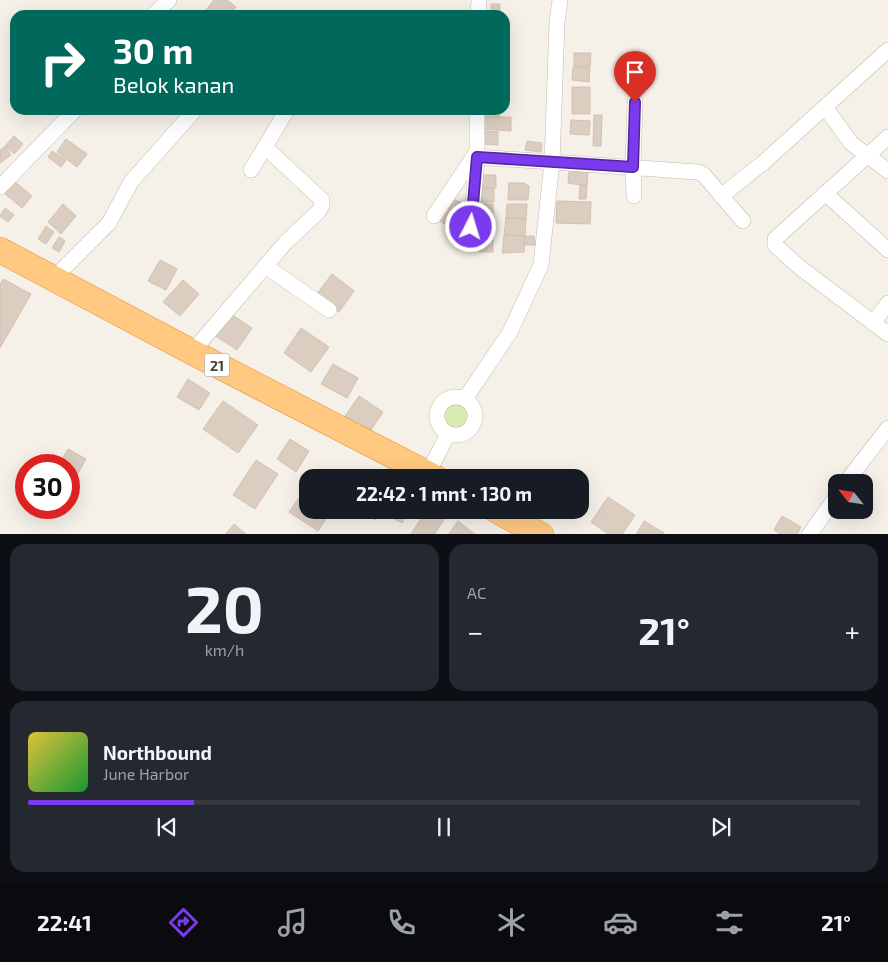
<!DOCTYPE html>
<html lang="id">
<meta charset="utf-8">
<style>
:root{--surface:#171b24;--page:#242831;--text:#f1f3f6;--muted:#9ea1a6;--line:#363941;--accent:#7c3aed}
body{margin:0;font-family:"Exo 2",sans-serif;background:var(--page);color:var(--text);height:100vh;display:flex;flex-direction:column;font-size:19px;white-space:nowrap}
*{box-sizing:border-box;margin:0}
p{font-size:16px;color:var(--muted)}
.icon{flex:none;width:28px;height:28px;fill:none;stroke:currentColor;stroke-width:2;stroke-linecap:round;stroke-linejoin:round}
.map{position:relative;height:534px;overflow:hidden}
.drawer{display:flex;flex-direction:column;gap:10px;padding:10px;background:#0d0f14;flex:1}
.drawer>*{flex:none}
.top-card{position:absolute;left:10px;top:10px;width:500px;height:105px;border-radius:15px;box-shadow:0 5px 20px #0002;background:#00695c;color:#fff;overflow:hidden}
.needle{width:32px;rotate:300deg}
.fabs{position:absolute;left:828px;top:474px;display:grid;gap:10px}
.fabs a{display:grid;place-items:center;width:45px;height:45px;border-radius:10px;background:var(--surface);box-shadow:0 5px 20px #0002;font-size:25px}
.speed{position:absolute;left:15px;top:454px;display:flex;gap:10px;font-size:25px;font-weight:700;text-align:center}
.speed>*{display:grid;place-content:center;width:65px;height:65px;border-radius:50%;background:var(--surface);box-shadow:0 5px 20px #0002;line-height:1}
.speed .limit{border:8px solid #d22;background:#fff;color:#111}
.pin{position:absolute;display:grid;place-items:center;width:42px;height:42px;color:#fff;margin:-51px -21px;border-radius:50% 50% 50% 0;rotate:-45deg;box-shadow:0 0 5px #0007}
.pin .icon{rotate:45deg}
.me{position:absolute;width:55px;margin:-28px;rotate:5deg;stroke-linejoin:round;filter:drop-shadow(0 0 4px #0008)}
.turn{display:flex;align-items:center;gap:18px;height:105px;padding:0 20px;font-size:22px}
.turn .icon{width:65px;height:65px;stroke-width:2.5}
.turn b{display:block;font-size:35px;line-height:42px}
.big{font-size:38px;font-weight:700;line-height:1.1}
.drawer .tile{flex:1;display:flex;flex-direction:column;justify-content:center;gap:8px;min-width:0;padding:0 18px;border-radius:15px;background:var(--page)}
.drawer .dial{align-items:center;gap:0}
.dial b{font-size:65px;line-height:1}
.song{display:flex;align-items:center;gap:15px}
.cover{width:60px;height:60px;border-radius:8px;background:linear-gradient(135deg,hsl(50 70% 55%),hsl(130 70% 35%))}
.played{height:5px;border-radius:2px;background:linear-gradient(90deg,var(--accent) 20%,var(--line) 20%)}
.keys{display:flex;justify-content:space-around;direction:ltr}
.heat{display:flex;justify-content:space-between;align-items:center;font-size:28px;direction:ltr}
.drawer .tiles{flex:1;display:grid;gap:10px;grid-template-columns:1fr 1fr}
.tile:last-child{grid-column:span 2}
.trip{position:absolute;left:299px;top:469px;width:290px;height:50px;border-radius:15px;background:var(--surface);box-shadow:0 5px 20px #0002;font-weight:700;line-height:50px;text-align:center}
.tabs{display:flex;height:80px;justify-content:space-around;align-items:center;background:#090b0e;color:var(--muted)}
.tabs .icon{width:35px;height:35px}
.tabs .selected{color:var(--accent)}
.tabs b{font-size:22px;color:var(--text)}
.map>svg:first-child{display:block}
.green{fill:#d7ecaf}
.building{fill:#dbcdc0;stroke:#d3c1b0}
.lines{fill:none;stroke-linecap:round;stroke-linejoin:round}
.minor-casing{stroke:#c4baad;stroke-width:16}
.trunk-casing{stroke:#e88f2f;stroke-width:26}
.minor{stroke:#fff;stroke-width:15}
.trunk{stroke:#ffc981;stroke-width:25}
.route-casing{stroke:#51269a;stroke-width:12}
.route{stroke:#7c3aed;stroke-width:9}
.labels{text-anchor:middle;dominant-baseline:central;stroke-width:4.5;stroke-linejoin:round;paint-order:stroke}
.shield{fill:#fff;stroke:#807972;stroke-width:1}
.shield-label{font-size:14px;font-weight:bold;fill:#494036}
</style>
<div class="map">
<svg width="888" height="535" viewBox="0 0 888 535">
<rect width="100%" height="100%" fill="#f5f0e8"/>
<path class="green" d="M442 415a16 16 0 1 1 32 0a16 16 0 1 1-32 0Z"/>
<path class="building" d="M214,0h13l9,7 -6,8h-28z
M491,4h9v11h-9z
M574,53h17l-1,14 -16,-1z
M573,67l17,1 -1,14 -17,-2z
M572,87h18v27h-18z
M486,110h14v7h-15z
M594,115h8l-1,31h-8z
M482,117h29v14l-30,-2z
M571,120l19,1 -1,14 -19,-1z
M484,131l14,1v13l-14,-1z
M14,136l9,8 -9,10 -9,-8z
M66,139l21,15 -10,13 -20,-15z
M527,141l15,2 -1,9 -16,-2z
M5,147l6,8 -11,8v-13z
M52,151l14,9 -5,7 -13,-10z
M588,171l-1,15 -19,-3 1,-11z
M482,175h14v13l-14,-1z
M13,180l19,16 -10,12 -19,-16z
M509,183h15l5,3 -1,14h-20z
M580,185l7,1 -1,13h-7z
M482,188h12v14h-20l1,-8h7z
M449,197l12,6 -6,11 -12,-7z
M557,201l34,1 -1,22 -34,-1z
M63,204l13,12 -15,18 -13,-12z
M482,204h11v10l-11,-1z
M507,204h20l-1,15 -20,-1z
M5,208l9,7 -6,7 -8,-6z
M442,209l12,7 -6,10 -12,-7z
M482,216h11v10h-11z
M506,218l20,1 -1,17 -21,-1z
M46,226l8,6 -8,12 -8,-5z
M492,227l1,11 -12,1v-11z
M504,235l21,1 -1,16 -22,1z
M525,236h9l1,9h-11z
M59,237l6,4 -6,11 -7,-4z
M480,240h13v12h-14z
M160,260l17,9 -11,21 -18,-9z
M332,274l22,17 -15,21 -23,-17z
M3,279l28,15 -31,54v-63z
M183,280l16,14 -19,22 -17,-14z
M228,312l24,16 -15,22 -23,-15z
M301,328l28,19 -18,25 -27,-19z
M333,364l25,14 -11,20 -26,-14z
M188,379l22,14 -11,17 -22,-13z
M359,396l24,16 -14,21 -24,-17z
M223,401l35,24 -20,28 -35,-24z
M290,439l19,12 -13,21 -19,-13z
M68,449l18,10 -12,21 -5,-3v-12h-10z
M256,460l22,14 -23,35 -22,-14z
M301,495l7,4v11h16l5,4 -11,17 -29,-19z
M608,497l27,18 -13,20h-13l-18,-13z
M361,510h21l-7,10z
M397,510h12l-7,13 -10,-5z
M427,510h7l11,8 -11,17h-24z
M552,510h16l-8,8z
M782,516l19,11 -4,8h-15l-8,-5z
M458,521l18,14h-28z
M644,521l20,12 -1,2h-27z
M234,524l13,11h-22z"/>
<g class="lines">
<defs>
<path id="minor" d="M153,15l16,-15
M478,15l1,-15
M825,107l26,36 37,28
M477,110v47l221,15 5,2 40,47
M888,137l-113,102v6l23,21 90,68
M251,170l14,-23
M0,187l75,-77
M825,193l63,57
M634,196l-1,-29 2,-65
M721,196l42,-33 125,-113
M434,216l42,-63
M471,227l6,-70
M265,266l64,44
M53,279l56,-56 22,-41 62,-70
M873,323l15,-20
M192,352l93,-109 34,-32 3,-6v-5l-57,-53 22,-37
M437 416a19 19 0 1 1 38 0a19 19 0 1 1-38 0Z
M465,399l45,-67 31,-67 11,-103 5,-140 3,-22
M428,473l20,-39
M846,482l42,-54
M809,535l27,-38"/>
<path id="trunk" d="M0,250l192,102 244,126
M496,510l45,25"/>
</defs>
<use href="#minor" class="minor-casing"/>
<use href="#trunk" class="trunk-casing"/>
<use href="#minor" class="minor"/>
<use href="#trunk" class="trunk"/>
</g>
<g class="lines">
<defs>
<path id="route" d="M471,227l6,-70 156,10 2,-65"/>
</defs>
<use href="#route" class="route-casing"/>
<use href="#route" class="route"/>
</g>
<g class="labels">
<rect class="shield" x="204.5" y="353.5" width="25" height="23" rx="4"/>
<g class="shield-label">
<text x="217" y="365">21</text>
</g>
</g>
</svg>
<div class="fabs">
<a><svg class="needle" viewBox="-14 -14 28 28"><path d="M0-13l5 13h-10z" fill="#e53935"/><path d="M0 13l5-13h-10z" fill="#9ea1a6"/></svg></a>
</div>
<div class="speed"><div class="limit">30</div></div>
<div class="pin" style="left:635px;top:102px;background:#d93025"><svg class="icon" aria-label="arrive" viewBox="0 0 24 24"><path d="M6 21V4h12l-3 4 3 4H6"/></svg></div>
<svg class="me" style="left:471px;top:227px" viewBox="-20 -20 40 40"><circle r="17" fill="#7c3aed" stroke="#fff" stroke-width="3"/><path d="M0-11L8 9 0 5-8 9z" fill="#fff"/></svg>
<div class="trip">22:42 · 1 mnt · 130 m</div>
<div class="top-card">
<div class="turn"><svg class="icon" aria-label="right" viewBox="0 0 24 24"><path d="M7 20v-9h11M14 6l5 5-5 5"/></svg><div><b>30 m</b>Belok kanan</div></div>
</div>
</div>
<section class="drawer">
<div class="tiles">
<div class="tile dial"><b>20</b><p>km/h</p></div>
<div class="tile"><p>AC</p>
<div class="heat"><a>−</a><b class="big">21°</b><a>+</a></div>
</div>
<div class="tile">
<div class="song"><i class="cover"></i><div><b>Northbound</b><p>June Harbor</p></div></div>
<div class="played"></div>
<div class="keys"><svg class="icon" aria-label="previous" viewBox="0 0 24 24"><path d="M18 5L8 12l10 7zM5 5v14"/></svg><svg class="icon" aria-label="pause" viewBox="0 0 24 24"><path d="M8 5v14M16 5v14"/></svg><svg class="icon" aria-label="next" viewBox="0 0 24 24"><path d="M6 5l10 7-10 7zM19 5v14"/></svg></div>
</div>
</div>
</section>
<nav class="tabs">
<b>22:41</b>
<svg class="icon selected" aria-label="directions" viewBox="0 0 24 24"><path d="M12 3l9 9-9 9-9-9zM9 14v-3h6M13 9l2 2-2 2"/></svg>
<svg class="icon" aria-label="music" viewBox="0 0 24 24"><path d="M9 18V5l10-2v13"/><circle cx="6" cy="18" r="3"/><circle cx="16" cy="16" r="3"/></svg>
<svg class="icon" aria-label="phone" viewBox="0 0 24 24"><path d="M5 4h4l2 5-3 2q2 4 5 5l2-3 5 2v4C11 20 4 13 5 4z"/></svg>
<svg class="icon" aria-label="climate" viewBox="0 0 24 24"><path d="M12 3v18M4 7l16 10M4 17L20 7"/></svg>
<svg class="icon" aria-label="car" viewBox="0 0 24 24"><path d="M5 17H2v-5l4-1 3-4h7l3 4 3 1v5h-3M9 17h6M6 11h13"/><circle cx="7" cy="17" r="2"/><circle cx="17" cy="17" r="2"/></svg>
<svg class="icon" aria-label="filters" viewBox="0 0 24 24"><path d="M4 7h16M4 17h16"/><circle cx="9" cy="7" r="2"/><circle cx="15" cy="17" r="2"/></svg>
<b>21°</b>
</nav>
